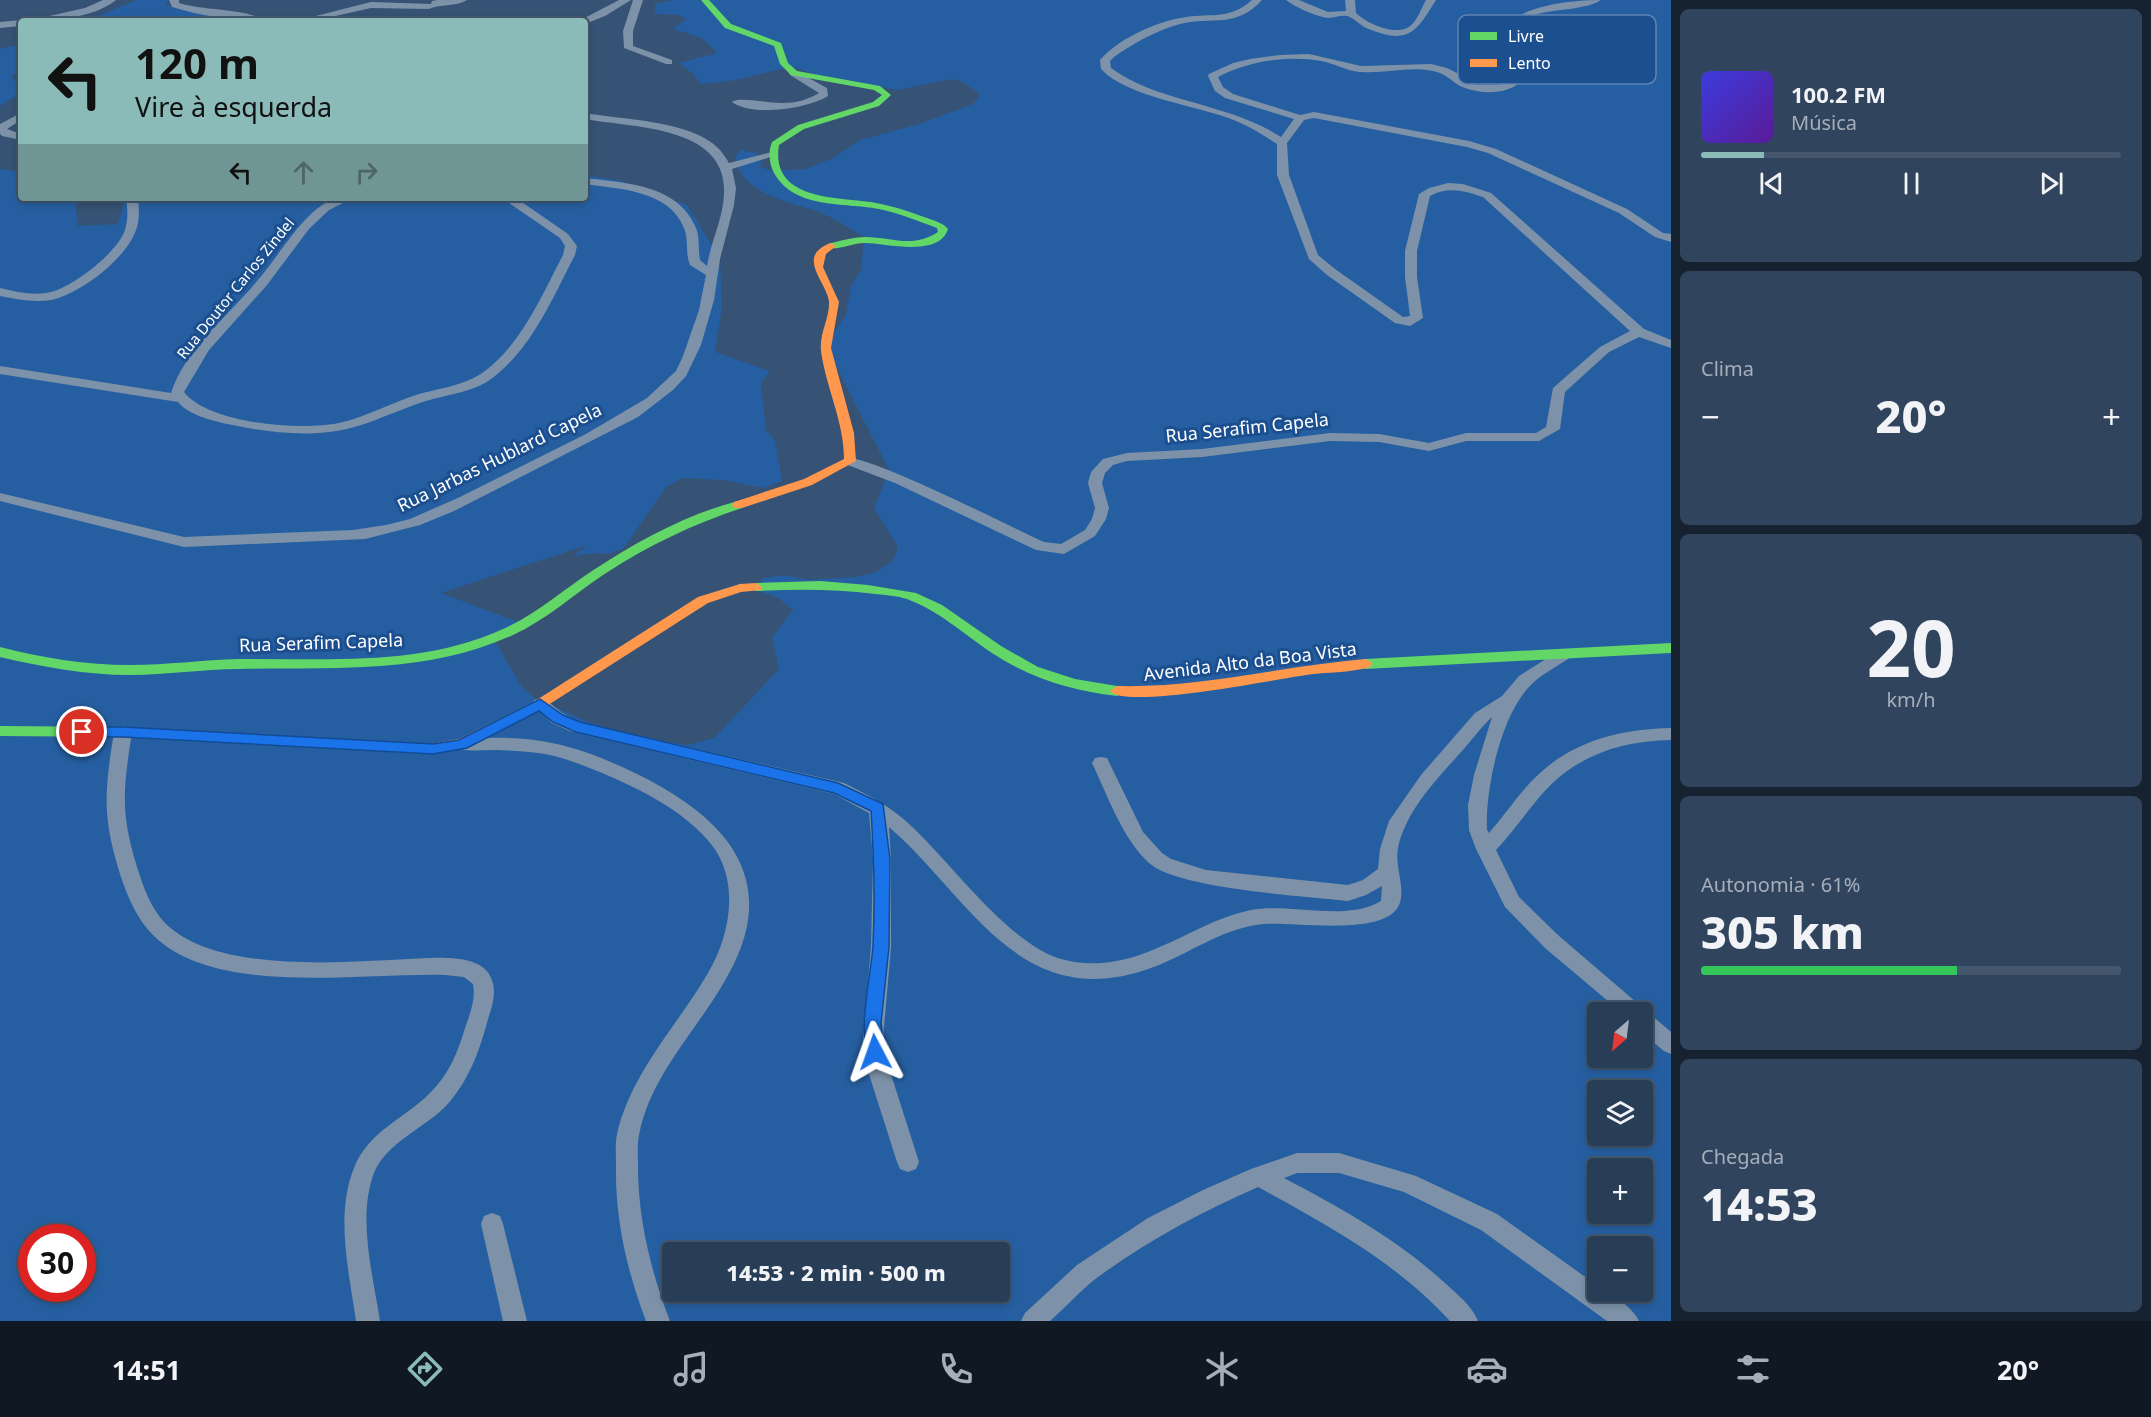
<!DOCTYPE html>
<html lang="pt">
<meta charset="utf-8">
<style>
:root{--surface:#283e57;--page:#30455d;--text:#f1f3f6;--muted:#a5aeba;--line:#44576d;--accent:#8bbbb9}
body{margin:0;font-family:"Noto Sans",sans-serif;background:var(--page);color:var(--text);height:100vh;display:flex;flex-direction:column;font-size:22px;white-space:nowrap}
*{box-sizing:border-box;margin:0}
p{font-size:20px;color:var(--muted)}
.icon{flex:none;width:33px;height:33px;fill:none;stroke:currentColor;stroke-width:2;stroke-linecap:round;stroke-linejoin:round}
.map{position:relative;flex:1;overflow:hidden}
.panel{display:flex;flex-direction:column;gap:9px;padding:9px;background:#162230;width:480px}
.panel>*{flex:none}
.top-card{position:absolute;left:18px;top:18px;width:570px;height:183px;border-radius:6px;box-shadow:0 3px 9px #0003,0 0 0 2px var(--line);background:#8bbbb9;color:#111;overflow:hidden}
.needle{width:39px;rotate:208deg}
.tools{position:absolute;left:1587px;top:1002px;display:grid;gap:12px}
.tools a{display:grid;place-items:center;width:66px;height:66px;border-radius:6px;background:var(--surface);box-shadow:0 3px 9px #0003,0 0 0 2px var(--line);font-size:30px}
.speed{position:absolute;left:18px;top:1224px;display:flex;gap:12px;font-size:30px;font-weight:700;text-align:center}
.speed>*{display:grid;place-content:center;width:78px;height:78px;border-radius:50%;background:var(--surface);box-shadow:0 3px 9px #0003,0 0 0 2px var(--line);line-height:1}
.speed .limit{border:9px solid #d22;background:#fff;color:#111}
.pin{position:absolute;display:grid;place-items:center;width:51px;height:51px;color:#fff;margin:-26px;border:3px solid #fff;border-radius:50%;box-shadow:0 2px 6px #0007}
.me{position:absolute;width:66px;margin:-33px;rotate:356deg;stroke-linejoin:round;filter:drop-shadow(0 0 4px #0008)}
.turn{display:flex;align-items:center;gap:21px;height:126px;padding:0 18px;font-size:27px}
.turn .icon{width:78px;height:78px;stroke-width:2.5}
.turn b{display:block;font-size:42px;line-height:51px}
.lanes{display:flex;align-items:center;height:57px;padding:0 18px;background:#0003;justify-content:center;gap:30px;direction:ltr}
.lanes .off{opacity:.35}
.big{font-size:45px;font-weight:800;line-height:1.1}
.panel .tile{flex:1;display:flex;flex-direction:column;justify-content:center;gap:9px;min-width:0;padding:0 21px;border-radius:9px;background:var(--page)}
.panel .dial{align-items:center;gap:0}
.dial b{font-size:78px;line-height:1}
.song{display:flex;align-items:center;gap:18px}
.cover{width:72px;height:72px;border-radius:9px;background:linear-gradient(135deg,hsl(240 70% 55%),hsl(270 70% 35%))}
.played{height:6px;border-radius:3px;background:linear-gradient(90deg,var(--accent) 15%,var(--line) 15%)}
.keys{display:flex;justify-content:space-around;direction:ltr}
.heat{display:flex;justify-content:space-between;align-items:center;font-size:33px;direction:ltr}
.charge{height:9px;border-radius:4px;background:linear-gradient(90deg,#34c759 61%,var(--line) 0)}
.trip{position:absolute;left:662px;top:1242px;width:348px;height:60px;border-radius:6px;background:var(--surface);box-shadow:0 3px 9px #0003,0 0 0 2px var(--line);font-weight:800;line-height:60px;text-align:center}
.tabs{display:flex;height:96px;justify-content:space-around;align-items:center;background:#101923;color:var(--muted)}
.tabs .icon{width:42px;height:42px}
.tabs .on{color:var(--accent)}
.tabs b{font-size:27px;color:var(--text)}
main{display:flex;flex:1;min-height:0}
.map>svg:first-child{display:block}
.green{fill:#265fa1;fill-rule:evenodd}
.lines{fill:none;stroke-linecap:round;stroke-linejoin:round}
.street{fill:#7d92a8;fill-rule:evenodd}
.fast{fill:#63d668;fill-rule:evenodd}
.slow{fill:#ff974d;fill-rule:evenodd}
.route{fill:#1a73e8;stroke:#114b97;stroke-width:1.5}
.labels{text-anchor:middle;dominant-baseline:central;stroke-width:6;stroke-linejoin:round;paint-order:stroke}
.far-street-label{font-size:15px;fill:#fff;stroke:#1b4f8f}
.street-label{font-size:18px;fill:#fff;stroke:#1b4f8f}
.key{fill:#1b4f8f;stroke:#5f84b1;stroke-width:1.5}
.key-label{font-size:16px;fill:#fff}
</style>
<main>
<div class="map">
<svg width="1671" height="1321" viewBox="0 0 1671 1321">
<rect width="100%" height="100%" fill="#365274"/>
<path class="green" d="M136,0h33l-3,4 5,3 79,13 -152,1v-5z
M673,0h998v1321h-1671v-1152l15,2 6,-2v29h54l3,28 40,-2 7,-26h460v-23l36,6 66,24 33,54 2,48 -7,45 55,19 -9,12 5,47 9,11 7,40 -19,7 -39,-8 -41,-2 -17,9 -43,62 -15,5 -13,-1 -22,3 15,-11 -147,48 80,30 -26,18 25,43 14,14 57,25 50,15 46,7 27,-7 65,-69 -7,-32 21,-27 -15,-12 -19,-7 4,-13 22,-3 23,5 47,-3 21,-5 17,-11 5,-14 -24,-39 15,-38 -59,-116 -2,-11 18,-29 5,-28 10,-16 3,-33c-12,-7 -32,-20 -45,-25 -30,-11 -77,-17 -84,-55l6,-7 15,3 5,7 -1,7 12,4 33,-2 26,-10 29,-19 56,-15 57,-21 6,-7 -1,-5 -16,-10 -11,-3 -54,11 -80,-15 -22,-7 -14,1 -50,12 -30,3 -9,-11 -13,-10 38,-10 -15,-15 -29,-9 13,-10 -7,-4 -24,-1v-10zM1598,1012h44v46h-44zM1598,1090h44v46h-44zM1598,1168h44v46h-44zM32,1238h50v50h-50zM1598,1246h44v46h-44zM672,1252h327v40h-327z
M21,44v26l-9,6 8,12v5l-20,13v-57z"/>
<g class="lines">
<path class="street" d="M103,0h13c-22,18 -62,21 -89,21l58,-13z
M169,0h10v3c25,8 67,5 87,18 -31,0 -65,-5 -94,-14z
M437,0h30c-11,7 -28,4 -38,9l-58,-1 -58,13h-17l75,-19 60,2 1,-3z
M619,0h12l-26,16 -20,8v-3h-6z
M633,0h10l-10,31v15l39,14v4h-6l-42,-16 -1,-17z
M1252,0h10c-26,29 -50,16 -82,24 -23,6 -46,19 -66,33l-4,4 1,7c47,35 116,34 170,69l13,-18 -69,-21 -10,-7 -7,-15 1,-2 24,-11 17,-4 30,-4 29,-1 52,12 70,-2 16,4 12,6 11,9 8,2h20l13,-5 -14,-42c13,-32 72,-38 104,-38 -24,16 -80,2 -94,38l14,43c-13,14 -39,13 -56,7 -12,-4 -18,-15 -32,-17 -24,-5 -48,3 -73,1 -14,-1 -26,-9 -39,-11 -33,-6 -74,0 -103,16l5,10 10,7 67,21 14,-3 155,29 27,8 131,60 36,24 8,1v8l-16,-5 -36,-24 -131,-60 -21,-6 -153,-29 -10,2 -17,23 2,32 29,80 17,14 68,48 7,-1 -5,-39v-26l14,-57 10,-6 19,-5 15,1 28,9 153,136 27,11v8l-32,-11 -30,15 -44,40 -5,37 -21,12h-73l-37,10 -50,-9 -49,-1 -128,16 -75,4 -14,4 -8,8 -3,10 7,25 -3,11 -11,17 -31,18 -28,-4 -141,-67 -50,-19 -2,-3 2,-3c21,-5 170,71 199,84l17,2 24,-14 7,-11 3,-11 -7,-25 3,-11 12,-13 24,-6 75,-4 128,-16 49,1 50,9 37,-10h70l10,-6 7,-39 47,-41 30,-16 -147,-134c-18,-6 -35,-11 -53,-1l-13,55v26l6,41 -13,8 -15,-3 -68,-48 -18,-16 -32,-84v-31c-14,-9 -26,-17 -41,-23 -38,-16 -108,-23 -135,-52l-1,-9c19,-22 58,-39 86,-43 28,-4 43,3 66,-17z
M1286,0h13l29,12 18,-1 -1,-11h10l1,13c10,10 37,22 51,15 9,-4 14,-19 19,-28h10c-21,34 -28,45 -70,28 -6,-3 -13,-11 -19,-12 -6,-1 -13,2 -18,2 -12,-1 -34,-11 -43,-18z
M21,20l3,1h-3v5l-21,2v-6z
M794,70l33,18 1,8c-21,13 -76,21 -96,6 7,-6 39,2 51,1 13,0 24,-3 36,-10l-29,-18 -1,-2z
M21,113v7l-14,9 14,5v6l-19,-4 -2,-2v-10z
M585,113c38,7 105,7 133,35 4,4 8,10 11,15l43,-11 5,3 -45,14 4,19 -2,17 -14,54 -6,41 -13,45 -15,31 -13,14 -35,27 -184,94 -34,14 -55,14 -181,8 -184,-46v-8l184,44 169,-7 33,-5 24,-6 50,-22 126,-63 61,-36 29,-27 7,-15 16,-46 7,-35 -16,-10c-5,-12 -1,-25 -6,-37 -15,-38 -65,-39 -99,-44v-6c40,5 93,6 111,50 4,10 2,22 4,32l7,6c4,-25 16,-47 17,-72 4,-69 -92,-66 -139,-75z
M126,198h12c1,11 2,22 -2,32 -10,29 -56,64 -85,70 -17,3 -34,-1 -51,-4v-8c16,4 34,8 51,4 23,-6 66,-39 74,-62 3,-10 3,-21 1,-32z
M337,198h16l-24,12 -20,19 -42,56 -58,65 -25,42c25,32 117,39 155,31 27,-6 52,-20 77,-28 23,-7 49,-9 69,-24 37,-28 57,-76 78,-116l2,-9 -5,-8 -58,-40h14l52,36 9,12 -2,9c-22,42 -42,91 -80,121 -19,16 -46,18 -69,25 -23,7 -45,18 -68,25 -43,13 -88,7 -131,-2 -16,-4 -39,-9 -49,-22l-178,-28v-8l171,27c14,-44 58,-78 87,-113 18,-21 32,-46 52,-65 8,-8 16,-13 27,-17z
M1562,649l6,2 2,4 -2,4c-12,8 -28,16 -38,27 -29,29 -45,103 -43,144l2,3c17,-19 31,-42 50,-59 36,-34 84,-45 132,-46v12c-50,1 -94,15 -128,53 -16,18 -30,39 -47,57l23,47 40,39 112,96v22l-7,-3 -22,-18v-21h-21l-76,-64 -40,-41 -29,-58 -7,-19 -1,-25 6,-30 18,-58c-11,10 -20,23 -30,34 -25,28 -56,59 -64,97 -4,21 11,46 -2,62 -21,25 -101,12 -132,14 -43,3 -81,35 -122,47 -125,39 -174,-76 -253,-144l2,32v88l-8,92 5,26 31,97 -3,7 -8,3 -8,-3 -3,-7 -31,-97 -3,-26 8,-92 2,-88 -4,-46 -35,-19 -264,-63 -18,-8 -20,-19 2,-4c14,-4 20,9 32,15 4,3 9,5 14,7l264,61c24,12 46,23 65,41 42,38 102,124 156,136 15,4 31,4 46,2 50,-7 91,-42 140,-52 40,-7 96,12 130,-9l1,-15 -16,9 -18,6c-42,-5 -173,-12 -200,-39 -27,-26 -40,-66 -56,-99l3,-5 6,-1 6,1 36,74 19,21 9,6 35,11 142,15 15,-5 15,-11 2,-20 9,-28 32,-46 54,-62 27,-17 17,-20z
M123,726l6,2 3,4c-9,59 -12,80 6,138 6,19 13,38 27,53 51,51 178,39 244,36 22,-1 67,-6 80,15 9,15 4,30 -1,45 -8,31 -20,64 -43,88 -21,21 -59,36 -71,66 -17,45 -1,102 6,148h-24c-7,-49 -21,-106 -2,-153 14,-37 52,-50 77,-76 18,-18 27,-40 34,-64 5,-14 11,-29 8,-44l-9,-7 -19,-2c-81,-3 -229,23 -292,-40 -15,-15 -24,-35 -31,-55 -20,-62 -18,-85 -8,-148l3,-4z
M462,738c30,0 61,-2 90,5 30,6 58,18 85,31 75,37 140,92 100,183 -27,62 -85,110 -98,178 -2,10 -1,21 -1,32 0,52 13,105 32,154h-24c-19,-50 -31,-102 -30,-155 0,-10 -1,-21 1,-32 14,-61 60,-108 91,-161 21,-35 32,-88 6,-125 -30,-42 -98,-71 -146,-88 -23,-8 -47,-9 -72,-10 -13,0 -27,2 -40,-2l-3,-4 3,-4z
M1297,1153h42l77,23 81,38 101,72v6c14,0 35,16 41,29h-32l-126,-91 -77,-38 -65,-19h-42l-13,5c57,30 113,61 161,105 12,11 27,23 33,38h-28c-54,-59 -123,-96 -192,-134 -57,25 -113,55 -164,93 -15,12 -29,28 -44,41h-29l4,-8 52,-48 71,-47 55,-28 48,-21z
M492,1213l8,3 3,8 24,97h-24l-22,-97 3,-8z"/>
<path class="fast" d="M701,0h8l22,24 50,19 7,20 9,8 83,15 11,9 -12,11 -75,23 -25,16c-9,55 57,52 92,57 18,3 35,8 53,15 8,3 18,5 24,12 -9,29 -63,14 -83,14 -13,0 -25,7 -37,5v-4c11,-3 25,-7 37,-7 28,0 46,12 73,-5l-1,-4c-19,-7 -38,-15 -58,-19 -35,-7 -84,1 -105,-36 -5,-10 -6,-21 -2,-31l26,-17 75,-23 9,-7 -8,-5 -83,-15 -11,-11 -6,-18 -49,-18z
M738,501l6,4 -2,3c-49,16 -95,38 -139,67 -30,20 -57,45 -90,60 -87,40 -181,32 -274,34 -36,0 -72,6 -109,6 -44,0 -87,-8 -130,-18v-10c43,11 86,18 130,18 37,0 73,-5 109,-6 89,-1 181,8 264,-30 34,-15 61,-40 92,-60 43,-28 92,-55 143,-68z
M820,581l48,4 48,8 26,12 59,41 37,21 37,12 42,7 7,5 -7,5c-45,-5 -87,-18 -125,-43 -28,-19 -53,-42 -85,-54 -10,-3 -21,-4 -32,-5 -39,-5 -79,-5 -119,-3l-6,-4 6,-4z
M1671,643v10l-306,16 -7,-5 7,-5z
M0,726l123,1 306,17 5,1 2,4 -2,4 -5,1 -306,-17 -123,-1z"/>
<path class="slow" d="M831,243l5,3 -10,8 -3,13 16,35 -8,46 23,85 2,28 -44,24 -70,23h-8l-2,-3 2,-3 70,-23 40,-20c0,-38 -18,-71 -23,-108 -2,-18 9,-33 8,-50 -3,-20 -34,-45 2,-58z
M756,583l6,4 -1,3 -20,2 -33,11 -163,104 -78,41 -38,6 -5,-1 -2,-4 2,-4 35,-6 76,-38 163,-104 42,-13z
M1365,659l5,2 2,3 -2,3c-20,6 -44,5 -64,8 -29,4 -182,35 -196,16l7,-5c84,2 165,-20 248,-27z"/>
</g>
<path class="route" d="M540,699l23,16 17,7 258,61 45,21 7,55 -1,88 -8,76 3,29 -3,5 -6,2 -6,-2c-12,-25 2,-82 4,-111 2,-45 1,-90 -2,-135l-37,-18 -258,-61 -23,-10 -14,-11 -72,37 -34,6 -310,-17h-41l-7,-5 7,-5h41l310,17 26,-4z"/>
<g class="labels">
<g class="far-street-label">
<text transform="translate(235 288) rotate(-51)">Rua Doutor Carlos Zindel</text>
</g>
<g class="street-label">
<text transform="translate(1247 427) rotate(-6)">Rua Serafim Capela</text>
<text transform="translate(499 457) rotate(-26)">Rua Jarbas Hublard Capela</text>
<text transform="translate(321 642) rotate(-2)">Rua Serafim Capela</text>
<text transform="translate(1250 661) rotate(-7)">Avenida Alto da Boa Vista</text>
</g>
</g>
<rect x="1458" y="15" width="198" height="69" rx="9" class="key"/>
<rect x="1470" y="32" width="27" height="8" fill="#63d668"/>
<rect x="1470" y="59" width="27" height="8" fill="#ff974d"/>
<g class="key-label">
<text x="1508" y="42">Livre</text>
<text x="1508" y="69">Lento</text>
</g>
</svg>
<div class="tools">
<a><svg class="needle" viewBox="-14 -14 28 28"><path d="M0-13l5 13h-10z" fill="#e53935"/><path d="M0 13l5-13h-10z" fill="#a5aeba"/></svg></a>
<a><svg class="icon" aria-label="layers" viewBox="0 0 24 24"><path d="M12 4l9 5-9 5-9-5zM3 14l9 5 9-5"/></svg></a>
<a>+</a>
<a>−</a>
</div>
<div class="speed"><div class="limit">30</div></div>
<div class="pin" style="left:82px;top:732px;background:#d93025"><svg class="icon" aria-label="arrive" viewBox="0 0 24 24"><path d="M6 21V4h12l-3 4 3 4H6"/></svg></div>
<svg class="me" style="left:875px;top:1052px" viewBox="-20 -20 40 40"><path d="M0-17L14 15 0 8-14 15z" fill="#1a73e8" stroke="#fff" stroke-width="4"/></svg>
<div class="trip">14:53 · 2 min · 500 m</div>
<div class="top-card">
<div class="turn"><svg class="icon" aria-label="left" viewBox="0 0 24 24"><path d="M17 20v-9H6M10 6l-5 5 5 5"/></svg><div><b>120 m</b>Vire à esquerda</div></div>
<div class="lanes"><svg class="icon" aria-label="left" viewBox="0 0 24 24"><path d="M17 20v-9H6M10 6l-5 5 5 5"/></svg><svg class="icon off" aria-label="ahead" viewBox="0 0 24 24"><path d="M12 20V5M6 11l6-6 6 6"/></svg><svg class="icon off" aria-label="right" viewBox="0 0 24 24"><path d="M7 20v-9h11M14 6l5 5-5 5"/></svg></div>
</div>
</div>
<section class="panel">
<div class="tile">
<div class="song"><i class="cover"></i><div><b>100.2 FM</b><p>Música</p></div></div>
<div class="played"></div>
<div class="keys"><svg class="icon" aria-label="previous" viewBox="0 0 24 24"><path d="M18 5L8 12l10 7zM5 5v14"/></svg><svg class="icon" aria-label="pause" viewBox="0 0 24 24"><path d="M8 5v14M16 5v14"/></svg><svg class="icon" aria-label="next" viewBox="0 0 24 24"><path d="M6 5l10 7-10 7zM19 5v14"/></svg></div>
</div>
<div class="tile"><p>Clima</p>
<div class="heat"><a>−</a><b class="big">20°</b><a>+</a></div>
</div>
<div class="tile dial"><b>20</b><p>km/h</p></div>
<div class="tile"><p>Autonomia · 61%</p><b class="big">305 km</b><div class="charge"></div></div>
<div class="tile"><p>Chegada</p><b class="big">14:53</b></div>
</section>
</main>
<nav class="tabs">
<b>14:51</b>
<svg class="icon on" aria-label="directions" viewBox="0 0 24 24"><path d="M12 3l9 9-9 9-9-9zM9 14v-3h6M13 9l2 2-2 2"/></svg>
<svg class="icon" aria-label="music" viewBox="0 0 24 24"><path d="M9 18V5l10-2v13"/><circle cx="6" cy="18" r="3"/><circle cx="16" cy="16" r="3"/></svg>
<svg class="icon" aria-label="phone" viewBox="0 0 24 24"><path d="M5 4h4l2 5-3 2q2 4 5 5l2-3 5 2v4C11 20 4 13 5 4z"/></svg>
<svg class="icon" aria-label="climate" viewBox="0 0 24 24"><path d="M12 3v18M4 7l16 10M4 17L20 7"/></svg>
<svg class="icon" aria-label="car" viewBox="0 0 24 24"><path d="M5 17H2v-5l4-1 3-4h7l3 4 3 1v5h-3M9 17h6M6 11h13"/><circle cx="7" cy="17" r="2"/><circle cx="17" cy="17" r="2"/></svg>
<svg class="icon" aria-label="filters" viewBox="0 0 24 24"><path d="M4 7h16M4 17h16"/><circle cx="9" cy="7" r="2"/><circle cx="15" cy="17" r="2"/></svg>
<b>20°</b>
</nav>
